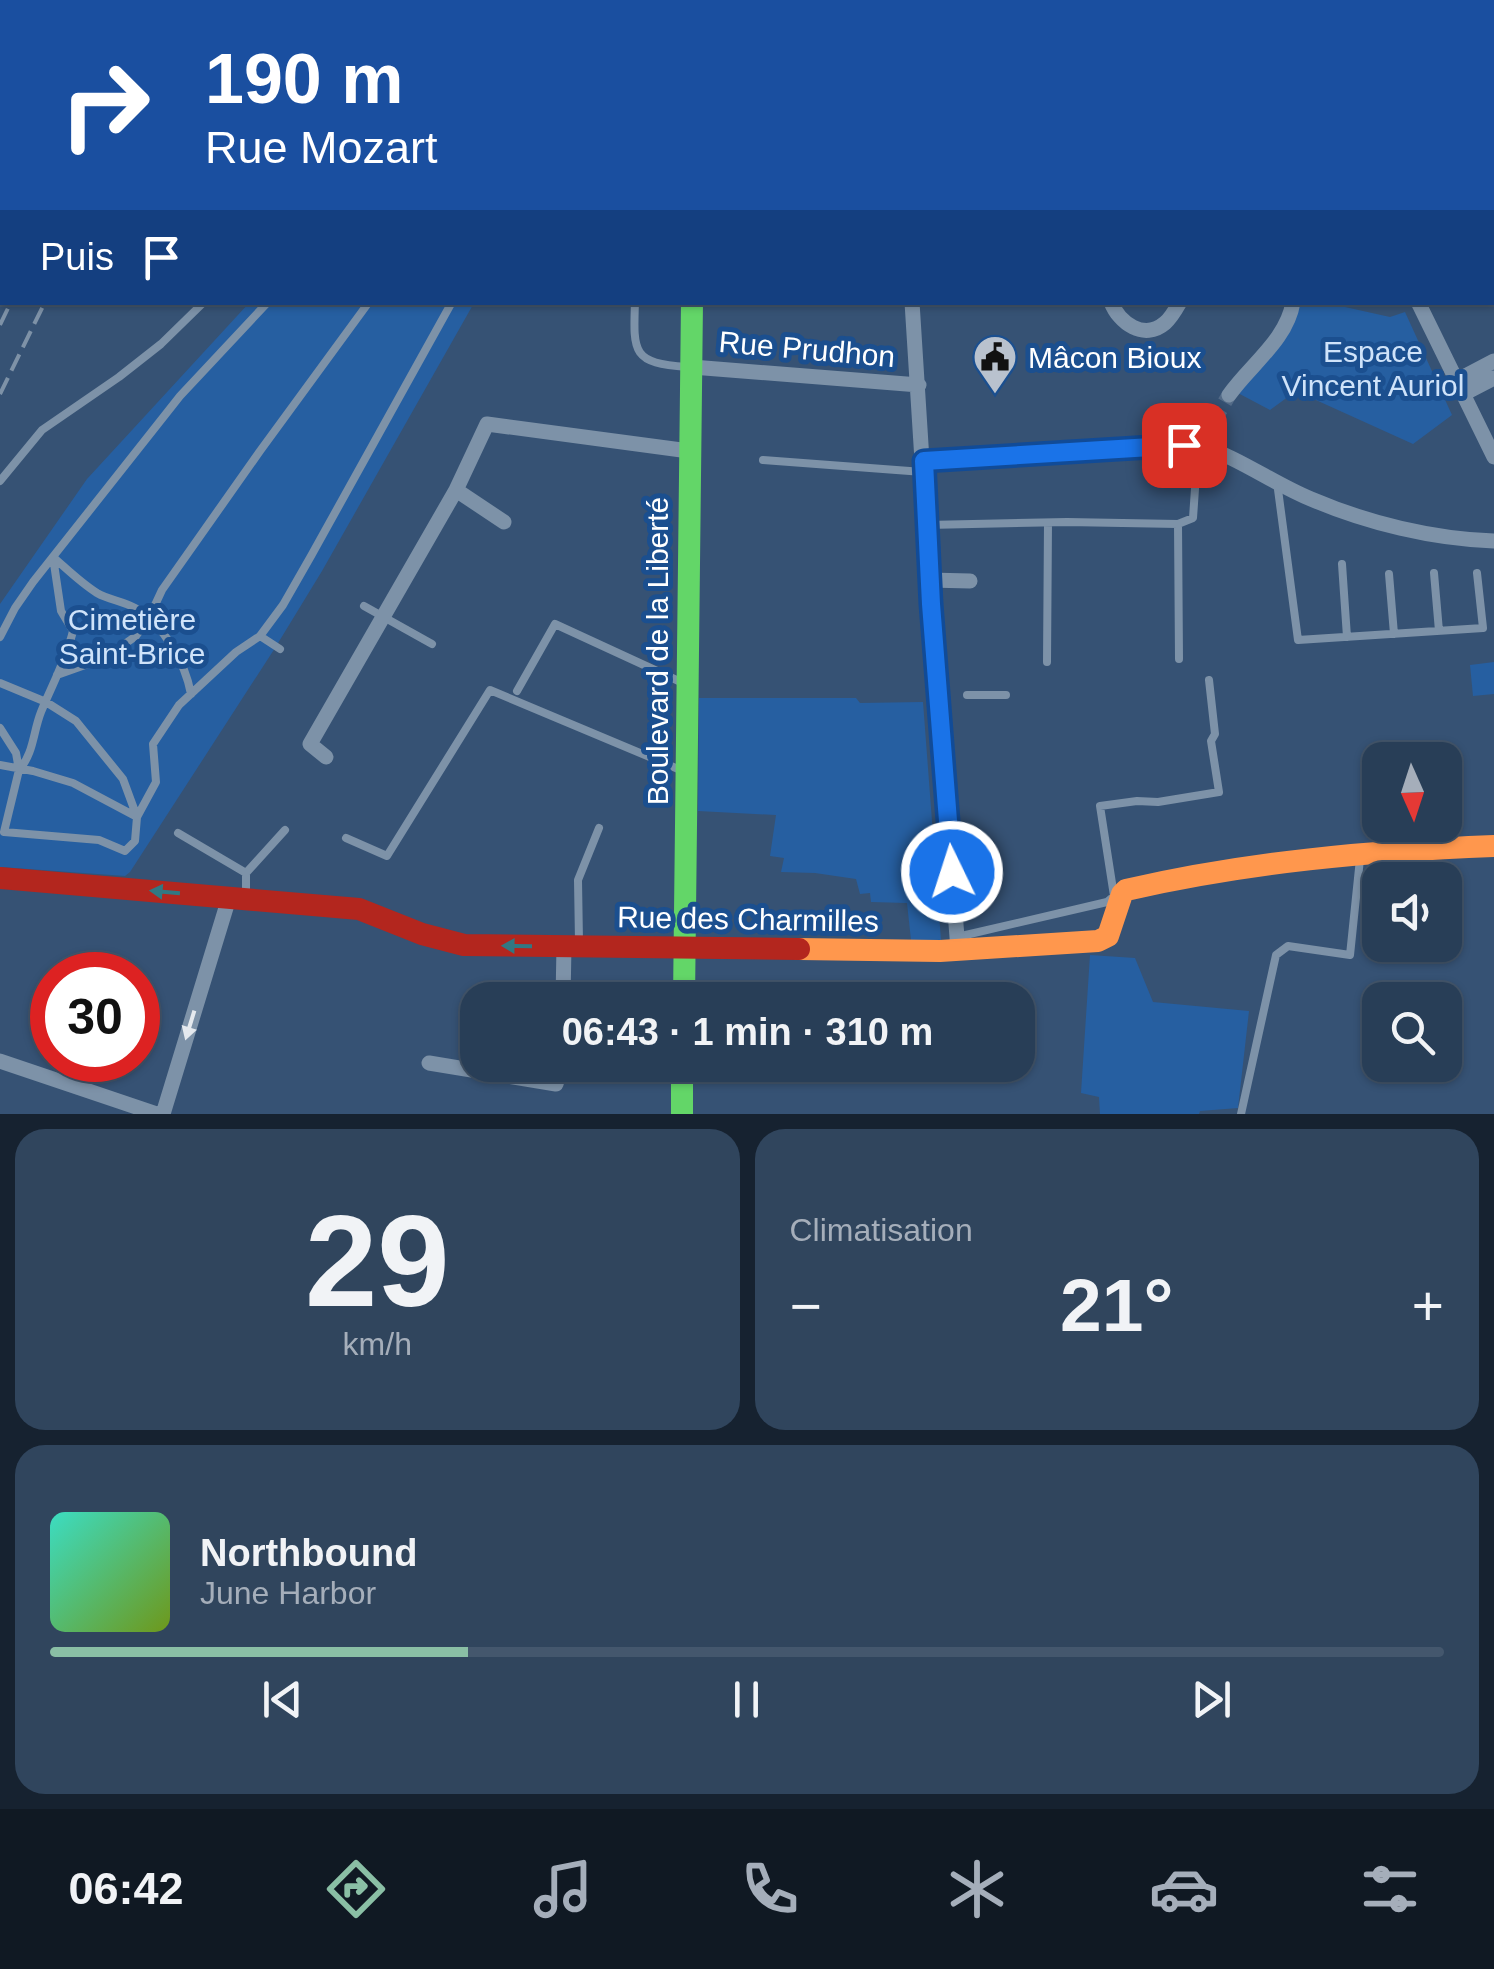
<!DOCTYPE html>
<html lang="fr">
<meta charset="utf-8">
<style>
:root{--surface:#283e57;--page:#30455d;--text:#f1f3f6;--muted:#a5aeba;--line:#44576d;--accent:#8abfa5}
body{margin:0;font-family:Arial,sans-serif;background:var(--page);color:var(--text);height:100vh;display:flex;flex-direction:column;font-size:38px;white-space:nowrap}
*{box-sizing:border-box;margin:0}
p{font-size:32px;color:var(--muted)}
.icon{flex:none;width:55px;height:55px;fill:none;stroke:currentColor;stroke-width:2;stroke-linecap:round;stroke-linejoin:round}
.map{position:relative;height:1114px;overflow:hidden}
.details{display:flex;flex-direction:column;gap:15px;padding:15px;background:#162230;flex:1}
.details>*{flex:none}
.hud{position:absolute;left:0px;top:0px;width:1495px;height:305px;box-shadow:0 2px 8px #0004,0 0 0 2px var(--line);background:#1a4fa0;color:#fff;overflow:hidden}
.needle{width:65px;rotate:177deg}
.controls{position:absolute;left:1362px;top:742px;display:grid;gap:20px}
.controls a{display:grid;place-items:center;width:100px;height:100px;border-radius:20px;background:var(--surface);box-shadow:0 2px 8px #0004,0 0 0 2px var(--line);font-size:50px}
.speed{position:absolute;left:30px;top:952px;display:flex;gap:20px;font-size:50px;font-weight:700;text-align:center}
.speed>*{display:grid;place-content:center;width:130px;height:130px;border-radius:50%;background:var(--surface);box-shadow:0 2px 8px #0004,0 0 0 2px var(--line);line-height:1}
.speed .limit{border:15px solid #d22;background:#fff;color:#111}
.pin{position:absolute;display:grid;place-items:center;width:85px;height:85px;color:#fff;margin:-42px;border-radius:20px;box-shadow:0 5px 15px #0006}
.me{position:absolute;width:110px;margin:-55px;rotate:356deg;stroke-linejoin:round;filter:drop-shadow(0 0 8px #0008)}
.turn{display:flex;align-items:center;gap:35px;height:210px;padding:0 40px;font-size:45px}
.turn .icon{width:130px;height:130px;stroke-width:2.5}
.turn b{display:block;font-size:70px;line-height:85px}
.then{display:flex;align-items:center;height:95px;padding:0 40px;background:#0003;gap:20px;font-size:38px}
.big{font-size:75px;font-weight:800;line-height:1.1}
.details .card{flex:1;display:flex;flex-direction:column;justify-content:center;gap:15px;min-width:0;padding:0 35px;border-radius:30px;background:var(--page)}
.details .dial{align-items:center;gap:0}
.dial b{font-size:130px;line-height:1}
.song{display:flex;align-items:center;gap:30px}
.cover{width:120px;height:120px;border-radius:15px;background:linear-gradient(135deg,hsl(170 70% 55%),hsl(80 70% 35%))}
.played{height:10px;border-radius:5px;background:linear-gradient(90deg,var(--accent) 30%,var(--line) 30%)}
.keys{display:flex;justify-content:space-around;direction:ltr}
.heat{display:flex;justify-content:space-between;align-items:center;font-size:55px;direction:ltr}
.details .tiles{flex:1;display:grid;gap:15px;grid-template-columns:1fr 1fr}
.card:last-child{grid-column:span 2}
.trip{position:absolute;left:460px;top:982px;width:575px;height:100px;border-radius:30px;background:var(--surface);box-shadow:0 2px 8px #0004,0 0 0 2px var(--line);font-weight:800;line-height:100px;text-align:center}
.menu{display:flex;height:160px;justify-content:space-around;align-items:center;background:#101923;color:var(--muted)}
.menu .icon{width:70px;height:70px}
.menu .current{color:var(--accent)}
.menu b{font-size:45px;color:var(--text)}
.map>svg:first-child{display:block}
.green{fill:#265fa1}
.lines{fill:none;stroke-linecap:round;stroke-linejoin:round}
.street-tunnel{stroke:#546c89;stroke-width:15;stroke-dasharray:15 8;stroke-linecap:butt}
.lane{stroke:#7d92a8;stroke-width:8}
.street{stroke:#7d92a8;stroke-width:15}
.fast{stroke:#63d668;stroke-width:22}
.slow{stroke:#ff974d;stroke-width:22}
.jam{stroke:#b3261e;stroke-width:22}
.rail{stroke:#7e92a7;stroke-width:4;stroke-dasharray:18 8;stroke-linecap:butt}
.oneway{fill:#317883}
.oneway2{fill:#e5e9ee}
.route-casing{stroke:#114b97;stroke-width:25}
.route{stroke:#1a73e8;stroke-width:18}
.labels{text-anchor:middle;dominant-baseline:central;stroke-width:10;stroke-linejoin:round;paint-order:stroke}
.street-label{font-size:30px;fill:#fff;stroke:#1b4f8f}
.park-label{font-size:30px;fill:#cfe3fa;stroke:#1b4f8f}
.poi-label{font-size:30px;fill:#fff;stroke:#1b4f8f;text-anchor:start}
</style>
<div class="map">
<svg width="1494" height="1114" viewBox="0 0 1494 1114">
<rect width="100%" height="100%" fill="#365274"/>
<path class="green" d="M249,303h225l-152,268 -47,77 -145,224 -5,4 -125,-9v-263l87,-125z
M1298,303h29l63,14 15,-5 47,103 -39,29 -117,-53 -26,19 -34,-18c18,-21 63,-63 62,-89z
M1494,662v32l-21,2 -3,-31z
M699,698h157l4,5 63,-1 18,238h-30l-4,-37 -36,-1 -1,-9 -10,1 -4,-15 -41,-6 -34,-1 3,-14 -14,-2 6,-41 -78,-4z
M1090,955l45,3 18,44 96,9 -11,97 -38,3 -1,3h-99l-1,-17 -18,-4z"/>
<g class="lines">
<path class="street-tunnel" d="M1213,422l16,-27"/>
<path class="lane" d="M258,2l1,-2
M635,302c-2,52 -2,61 52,65
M763,460l160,12
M0,481l42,-51 77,-53 42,-33 43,-42
M1277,482l21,158 185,-12 -6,-55
M1178,524l1,135
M927,525l140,-3 111,2 15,-6 5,-73
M53,557c15,13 28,26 44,36 12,7 26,8 38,15 28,16 50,54 56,86
M1342,564l5,73
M1434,573l5,58
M1389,574l5,60
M364,606l68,38
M0,637l15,-29 18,-26 147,-186 88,-94
M280,649l-20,-13 23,-31 28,-49 141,-254
M1047,662l1,-139
M57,675l48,-17 31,-22 13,-18 13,-28 98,-139 109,-149
M0,683l46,19 30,19 47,58 14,38
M517,691l38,-67 128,59
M967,695h39
M0,728l16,25 3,17 -15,62 95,8 26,11 10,-10 2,-24 19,-35 -3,-38 26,-39 57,-53 24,-16
M0,765l33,6 40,12 64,34
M19,770c15,-17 14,-38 22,-58 11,-27 25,-52 32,-81l-12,-20 -8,-54
M178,833l68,40v22
M346,838l41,18 103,-166 193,81
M246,873l39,-43
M957,937l150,-35 7,-6 -14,-90 37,-5 21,1 61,-10 -8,-51 4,-7 -6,-54
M579,942l-1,-62 21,-52
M1241,1114l35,-159 12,-9 62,9 10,-96"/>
<path class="street" d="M547,0l1,2
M911,0l3,2
M1367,0l1,2
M703,2v-2
M966,2l5,-2
M1492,23h2
M1492,186l2,4
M912,302l19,301 27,347
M1111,302c8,21 33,39 54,21 6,-5 11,-14 15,-21
M1418,302l76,155
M692,367l227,18
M1456,381l38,-20
M1463,394l31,-16
M1229,395c21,-30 58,-55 64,-93
M1198,445l15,-23
M924,461l274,-16c41,12 74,38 113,54 56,24 122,40 183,42
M456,490l48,32
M929,580l41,1
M326,757l-16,-13 146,-254 31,-66 202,27
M563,1000l1,-54
M0,1061l157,53
M429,1063l127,21 6,-19
M163,1114l66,-216"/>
<path class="fast" d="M836,2l1,-2
M684,1000l8,-698
M682,1065v49"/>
<path class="slow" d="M799,949l141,2 158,-10 10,-5 14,-42 4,-4c122,-28 244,-39 368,-44"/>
<path class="jam" d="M0,878l359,31 63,25 42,11 335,4"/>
<path class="rail" d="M84,2l1,-2
M129,2l1,-2
M163,2l2,-2
M186,2l1,-2
M0,168l2,-5
M0,199l2,-5
M0,241l2,-5
M0,261l2,-5
M0,325l11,-23
M0,394l45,-92"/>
</g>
<defs><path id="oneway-solid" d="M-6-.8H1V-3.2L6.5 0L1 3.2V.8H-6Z" transform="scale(2.5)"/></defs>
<g class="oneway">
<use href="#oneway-solid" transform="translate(165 892) rotate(-175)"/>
<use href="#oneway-solid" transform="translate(517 946) rotate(-179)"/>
</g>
<use class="oneway2" href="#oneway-solid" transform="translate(190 1025) rotate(107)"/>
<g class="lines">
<defs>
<path id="route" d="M952,872l-21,-268 -7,-143 260,-16"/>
</defs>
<use href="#route" class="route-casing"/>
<use href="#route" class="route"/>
</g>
<defs>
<symbol id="civic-pin" viewBox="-11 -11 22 30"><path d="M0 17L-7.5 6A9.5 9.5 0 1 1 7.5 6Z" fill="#b9c2ce" stroke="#1b4f8f"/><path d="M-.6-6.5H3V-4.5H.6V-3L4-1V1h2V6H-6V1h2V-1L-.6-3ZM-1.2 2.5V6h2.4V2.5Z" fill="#111"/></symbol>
</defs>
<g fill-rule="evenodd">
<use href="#civic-pin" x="970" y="332" width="50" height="68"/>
</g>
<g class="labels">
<g class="street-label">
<text transform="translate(807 349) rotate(5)">Rue Prudhon</text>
<text transform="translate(657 651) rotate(-90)">Boulevard de la Liberté</text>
<text transform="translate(748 919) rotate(1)">Rue des Charmilles</text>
</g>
<g class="park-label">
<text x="1373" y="351">Espace<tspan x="1373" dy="34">Vincent Auriol</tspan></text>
<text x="132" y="619">Cimetière<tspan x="132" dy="34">Saint-Brice</tspan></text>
</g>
<g class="poi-label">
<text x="1028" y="357">Mâcon Bioux</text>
</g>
</g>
</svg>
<div class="controls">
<a><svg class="needle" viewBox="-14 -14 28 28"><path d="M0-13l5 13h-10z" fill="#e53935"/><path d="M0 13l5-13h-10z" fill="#a5aeba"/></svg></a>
<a><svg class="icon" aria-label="sound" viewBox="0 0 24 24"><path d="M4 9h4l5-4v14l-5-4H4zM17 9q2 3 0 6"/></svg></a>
<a><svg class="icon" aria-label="search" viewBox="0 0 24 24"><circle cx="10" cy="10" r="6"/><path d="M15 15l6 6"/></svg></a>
</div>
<div class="speed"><div class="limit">30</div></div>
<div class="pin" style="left:1184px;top:445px;background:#d93025"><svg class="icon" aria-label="arrive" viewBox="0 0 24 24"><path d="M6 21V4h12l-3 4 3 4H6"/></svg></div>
<svg class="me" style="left:952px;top:872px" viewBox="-20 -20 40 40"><circle r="17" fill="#1a73e8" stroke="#fff" stroke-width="3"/><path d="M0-11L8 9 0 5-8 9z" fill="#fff"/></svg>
<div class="trip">06:43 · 1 min · 310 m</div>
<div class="hud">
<div class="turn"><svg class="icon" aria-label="right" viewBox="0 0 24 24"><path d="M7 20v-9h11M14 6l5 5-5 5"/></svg><div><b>190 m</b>Rue Mozart</div></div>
<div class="then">Puis<svg class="icon" aria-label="arrive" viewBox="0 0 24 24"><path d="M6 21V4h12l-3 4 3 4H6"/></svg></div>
</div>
</div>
<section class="details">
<div class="tiles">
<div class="card dial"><b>29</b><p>km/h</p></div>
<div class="card"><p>Climatisation</p>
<div class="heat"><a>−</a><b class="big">21°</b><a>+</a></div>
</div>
<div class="card">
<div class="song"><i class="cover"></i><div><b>Northbound</b><p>June Harbor</p></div></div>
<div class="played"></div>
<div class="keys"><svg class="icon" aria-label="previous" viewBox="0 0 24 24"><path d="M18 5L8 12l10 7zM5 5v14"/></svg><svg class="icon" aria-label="pause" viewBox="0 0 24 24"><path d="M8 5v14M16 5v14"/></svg><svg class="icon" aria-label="next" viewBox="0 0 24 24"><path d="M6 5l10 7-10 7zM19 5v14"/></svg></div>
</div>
</div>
</section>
<nav class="menu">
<b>06:42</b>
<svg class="icon current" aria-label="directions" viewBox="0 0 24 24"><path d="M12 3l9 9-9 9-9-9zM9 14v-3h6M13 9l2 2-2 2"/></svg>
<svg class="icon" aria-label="music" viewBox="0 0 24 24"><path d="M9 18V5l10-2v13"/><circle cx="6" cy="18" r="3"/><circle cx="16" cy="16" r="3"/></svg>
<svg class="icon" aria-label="phone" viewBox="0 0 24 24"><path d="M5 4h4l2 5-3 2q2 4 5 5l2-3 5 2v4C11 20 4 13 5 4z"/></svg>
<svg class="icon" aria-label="climate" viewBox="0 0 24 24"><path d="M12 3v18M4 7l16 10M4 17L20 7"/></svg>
<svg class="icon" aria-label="car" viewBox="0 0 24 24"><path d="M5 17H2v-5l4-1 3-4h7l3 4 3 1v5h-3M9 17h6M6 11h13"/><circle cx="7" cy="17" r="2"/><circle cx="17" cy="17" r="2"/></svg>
<svg class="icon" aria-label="filters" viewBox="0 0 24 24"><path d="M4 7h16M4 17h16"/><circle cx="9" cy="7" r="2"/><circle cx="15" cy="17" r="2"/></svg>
</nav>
